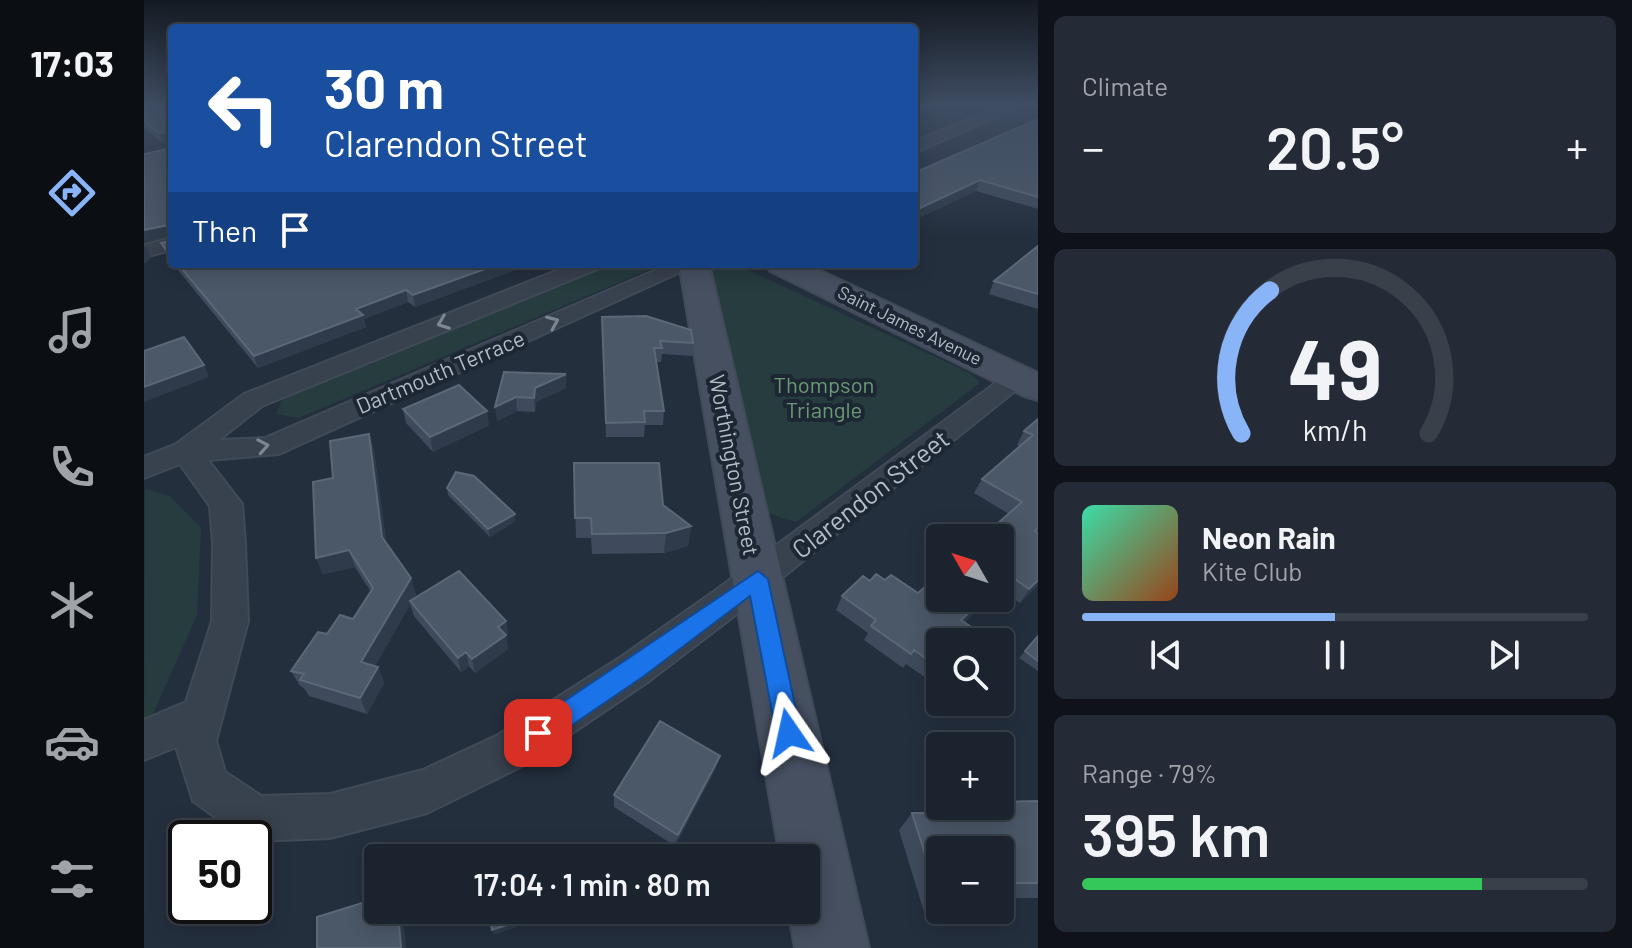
<!DOCTYPE html>
<meta charset="utf-8">
<style>
:root{--surface:#1b232e;--page:#242b36;--text:#f1f3f6;--muted:#a0a4aa;--line:#39404a;--accent:#8ab4f8}
body{margin:0;font-family:Barlow,sans-serif;background:var(--page);color:var(--text);height:100vh;display:flex;flex-direction:column;font-size:30px;white-space:nowrap}
*{box-sizing:border-box;margin:0}
p{font-size:26px;color:var(--muted)}
.icon{flex:none;width:44px;height:44px;fill:none;stroke:currentColor;stroke-width:2;stroke-linecap:round;stroke-linejoin:round}
.map{position:relative;flex:1;overflow:hidden}
.panel{display:flex;flex-direction:column;gap:16px;padding:16px;background:#0f1319;width:594px}
.panel>*{flex:none}
.top-card{position:absolute;left:24px;top:24px;width:750px;height:244px;border-radius:8px;box-shadow:0 4px 20px #0003,0 0 0 2px var(--line);background:#1a4fa0;color:#fff;overflow:hidden}
.needle{width:52px;rotate:309deg}
.buttons{position:absolute;left:782px;top:524px;display:grid;gap:16px}
.buttons a{display:grid;place-items:center;width:88px;height:88px;border-radius:8px;background:var(--surface);box-shadow:0 4px 20px #0003,0 0 0 2px var(--line);font-size:40px}
.speed{position:absolute;left:24px;top:820px;display:flex;gap:16px;font-size:40px;font-weight:700;text-align:center}
.speed>*{display:grid;place-content:center;width:104px;height:104px;border-radius:50%;background:var(--surface);box-shadow:0 4px 20px #0003,0 0 0 2px var(--line);line-height:1}
.speed .limit{border:4px solid #111;border-radius:12px;background:#fff;color:#111}
.pin{position:absolute;display:grid;place-items:center;width:68px;height:68px;color:#fff;margin:-34px;border-radius:16px;box-shadow:0 4px 12px #0006}
.me{position:absolute;width:88px;margin:-44px;rotate:349deg;stroke-linejoin:round;filter:drop-shadow(0 0 6px #0008)}
.turn{display:flex;align-items:center;gap:28px;height:168px;padding:0 24px;font-size:36px}
.turn .icon{width:104px;height:104px;stroke-width:2.5}
.turn b{display:block;font-size:56px;line-height:68px}
.then{display:flex;align-items:center;height:76px;padding:0 24px;background:#0003;gap:16px;font-size:30px}
.big{font-size:60px;font-weight:600;line-height:1.1}
.panel .widget{flex:1;display:flex;flex-direction:column;justify-content:center;gap:12px;min-width:0;padding:0 28px;border-radius:12px;background:var(--page)}
.panel .dial{align-items:center;gap:0}
.dial svg{height:208px;overflow:visible;fill:none;stroke:var(--line);stroke-width:7;stroke-linecap:round;text-anchor:middle}
.dial text{fill:var(--text);stroke:none}
.song{display:flex;align-items:center;gap:24px}
.cover{width:96px;height:96px;border-radius:12px;background:linear-gradient(135deg,hsl(160 70% 55%),hsl(20 70% 35%))}
.played{height:8px;border-radius:4px;background:linear-gradient(90deg,var(--accent) 50%,var(--line) 50%)}
.keys{display:flex;justify-content:space-around;direction:ltr}
.heat{display:flex;justify-content:space-between;align-items:center;font-size:44px;direction:ltr}
.charge{height:12px;border-radius:6px;background:linear-gradient(90deg,#34c759 79%,var(--line) 0)}
.trip{position:absolute;left:220px;top:844px;width:456px;height:80px;border-radius:8px;background:var(--surface);box-shadow:0 4px 20px #0003,0 0 0 2px var(--line);font-weight:600;line-height:80px;text-align:center}
main{display:flex;flex:1;min-height:0}
.dock{display:flex;flex-direction:column;width:144px;justify-content:space-around;align-items:center;background:#0b0e12;color:var(--muted)}
.dock .icon{width:56px;height:56px}
.dock .current{color:var(--accent)}
.dock b{font-size:36px;color:var(--text)}
.map>svg:first-child{display:block}
.green{fill:#263c3f}
.lines{fill:none;stroke-linecap:round;stroke-linejoin:round}
.street-casing{stroke:#414a57;stroke-width:4}
.secondary-casing{stroke:#414a57;stroke-width:4}
.street{fill:#38414e;fill-rule:evenodd}
.secondary{fill:#465061;fill-rule:evenodd}
.wall{fill:#3f4b5c}
.shaded-wall{fill:#2f3b4b}
.building{fill:#4b5868;stroke:#5c6777;stroke-width:2}
.oneway{stroke:#7c8592}
.route{fill:#1a73e8;stroke:#114b97;stroke-width:2}
.labels{text-anchor:middle;dominant-baseline:central;stroke-width:8;stroke-linejoin:round;paint-order:stroke}
.far-street-label{font-size:18px;fill:#b4bcc9;stroke:#1d2633}
.street-label{font-size:22px;fill:#b4bcc9;stroke:#1d2633}
.park-label{font-size:22px;fill:#6b9a76;stroke:#1d2633}
.near-street-label{font-size:26px;fill:#b4bcc9;stroke:#1d2633}
</style>
<main>
<nav class="dock">
<b>17:03</b>
<svg class="icon current" aria-label="directions" viewBox="0 0 24 24"><path d="M12 3l9 9-9 9-9-9zM9 14v-3h6M13 9l2 2-2 2"/></svg>
<svg class="icon" aria-label="music" viewBox="0 0 24 24"><path d="M9 18V5l10-2v13"/><circle cx="6" cy="18" r="3"/><circle cx="16" cy="16" r="3"/></svg>
<svg class="icon" aria-label="phone" viewBox="0 0 24 24"><path d="M5 4h4l2 5-3 2q2 4 5 5l2-3 5 2v4C11 20 4 13 5 4z"/></svg>
<svg class="icon" aria-label="climate" viewBox="0 0 24 24"><path d="M12 3v18M4 7l16 10M4 17L20 7"/></svg>
<svg class="icon" aria-label="car" viewBox="0 0 24 24"><path d="M5 17H2v-5l4-1 3-4h7l3 4 3 1v5h-3M9 17h6M6 11h13"/><circle cx="7" cy="17" r="2"/><circle cx="17" cy="17" r="2"/></svg>
<svg class="icon" aria-label="filters" viewBox="0 0 24 24"><path d="M4 7h16M4 17h16"/><circle cx="9" cy="7" r="2"/><circle cx="15" cy="17" r="2"/></svg>
</nav>
<div class="map">
<svg width="894" height="948" viewBox="0 0 894 948">
<rect width="100%" height="100%" fill="#242f3e"/>
<path class="green" d="M463,264l53,1 -361,153 -23,-4 8,-19z
M591,264l237,110 8,9 -184,139 -29,-9 -56,-242z
M1,489l25,7 31,32 -4,87 -53,119z"/>
<g class="lines">
<defs>
<path id="street" d="M861,104h20l-111,49v-11z
M28,238v12l-28,7v-12z
M430,264h29l-3,4 -338,138 -43,34 46,-2 405,-174h28l-419,190 -71,6 34,44 3,39 3,78 -32,120 9,31 36,24 69,-2 93,-24 75,-35 123,-78 91,-64 297,-220h18l4,5 -293,235 -89,68 -121,82 -101,50 -97,25 -75,3 -1,-3 -15,-3 -46,-34 -17,-54 -32,13v-40l42,-18 26,-81 1,-78 -3,-37 -30,-42 -36,14v-21l32,-13 68,-50z"/>
<path id="secondary" d="M535,264h30l160,684h-74l-7,-38h18v-52h-26z
M622,264h40l232,109v27l-14,-4 -254,-125z"/>
</defs>
<use href="#street" class="street-casing"/>
<use href="#secondary" class="secondary-casing"/>
<use href="#street" class="street"/>
<use href="#secondary" class="secondary"/>
</g>
<path class="wall" d="M28,104v41l-1,-3 -8,1 -19,-15v-22z
M894,119v90l-62,-18 -62,29v-47z
M28,148v114l-6,-7 -5,-12 8,-2v-4l-25,5z
M894,246v63l-49,-15 5,-13z
M29,264h358l-116,43 -7,-5 -44,17 2,8 -108,41z
M458,317l91,26 -1,13 -30,-2 -1,8h-5l8,49 -1,14h-18l-1,12h-38z
M360,372l62,2v14l-30,14 -1,10 -18,-1 -20,10z
M259,409l86,16 -56,27 -27,-29z
M894,419v166l-18,18 -20,-13v-52l9,-24 -35,-21 8,-14 38,-32 -3,-2 7,-14z
M225,434l5,16 12,92 30,53 -3,4 93,22 2,14 -2,1 2,13 -33,24 -6,-7 -8,6 -47,-56 -4,-12 -35,62 3,1 6,16 -17,31 -58,-18 -5,-8 -4,-2 -9,-15 36,-37 26,-15 18,-27 -16,-25 -32,7 -7,-16 17,-80z
M430,463l89,42 28,21 -3,20 -24,7 -72,1 -1,-16h-15z
M303,488l68,26v7l-25,16 -42,-42z
M741,580l33,13 22,5h51l-27,25 -24,19v22h-1l-13,14 -20,-14 -3,4 -39,-28 4,-7 -32,-23 6,-14 28,-15z
M894,636v35l-19,-13z
M572,768l-41,78 -61,-39v-12z
M894,801v97h-26l-12,9v-57h-60v60h56l-2,1 -70,1 -25,-82 13,-17h14l9,-11z"/>
<path class="shaded-wall" d="M788,104h16l-34,13v-6z
M26,132l2,10 -9,1 -4,-10z
M836,180l-4,11 -62,29v-9z
M25,225l3,11 -28,6v-12z
M2,247l5,11 -7,6v-16z
M355,264h32l-116,43 -2,-12z
M262,290l2,12 -44,17 2,8 -108,41 -4,-12 102,-47z
M60,365l5,12 -65,25v-15z
M422,374v14l-30,14 -1,10 -1,-14 1,-10z
M372,397l1,14 -20,10 -2,-14z
M343,411l2,14 -56,27 -3,-15z
M225,434l5,16 14,104 -6,-17z
M371,514v7l-25,16 -2,-8z
M547,526l-3,20 -24,7 2,-20z
M205,550l6,17 -32,7 -7,-16z
M267,578l5,17 -48,83 -7,-16z
M894,580v5l-18,18 9,-14z
M841,598h6l-39,36 9,-14z
M362,621l2,14 -2,1 2,13 -33,24 -3,-14 26,-32z
M322,652l3,14 -8,6 -3,-14z
M796,659v3l-14,16 9,-13z
M234,667l6,16 -17,31 -7,-16z
M576,756l-4,12 -41,78 3,-11z
M254,910h5l3,38h-5z
M395,914l1,4 -46,17 -2,-5z"/>
<path class="building" d="M3,104h25v39l-2,-11 -11,1 -15,-12v-15z
M770,104h18l-18,7z
M894,119v78l-58,-17 -66,31v-38z
M28,148v109l-11,-14 8,-2v-16l-25,5v-76z
M894,246v48l-44,-13z
M34,264h321l-86,31 -7,-5 -50,19 7,6 -109,41z
M502,316l45,14 2,13 -33,-2 2,7h-8l10,63h-20l1,11 -39,1 -4,-106z
M40,337l20,28 -60,22v-36z
M360,372l62,2 -31,14 -1,10 -18,-1 -21,10z
M315,385l28,26 -57,26 -27,-28z
M894,419v109l-3,3 3,2v47l-9,9 -20,-14 -9,9v-46h-19l41,-36 -40,-23 51,-44 -9,-4z
M225,434l13,103 29,41 -50,84 17,5 -18,31 -60,-18 4,-6 -13,-3 27,-39 9,2 13,-19 13,4 20,-31 -24,-38 -33,8 -3,-76 20,-4 -3,-37z
M430,463h85l4,42 28,21 -25,7 -74,1 -1,-16h-16z
M312,472l18,4 41,38 -27,15 -41,-41z
M315,571l47,50 -8,6 8,8 -34,24 -6,-7 -8,6 -48,-57z
M732,574l9,6 6,-5 27,18 22,-19v24h45l-24,22 16,11 -9,11h-28v17l-5,6 -21,-15 -3,4 -40,-28 5,-6 -34,-24 21,-20 7,5z
M894,636v25l-13,-10z
M516,721l60,35 -42,79 -64,-40z
M894,801v82h-30l5,14h-13v-47h-60l-1,48 -27,-85h27l-4,-11h5v4h60v-4z
M234,898v12h20l3,38h-84v-31z
M344,910h50l1,4 -47,16z"/>
<defs><path id="oneway-chevron" d="M-2-3.5L2.5 0L-2 3.5" fill="none" stroke-width="1.6" stroke-linecap="round" stroke-linejoin="round" transform="scale(2)"/></defs>
<g class="oneway">
<use href="#oneway-chevron" transform="translate(409 322) rotate(-23)"/>
<use href="#oneway-chevron" transform="translate(299 323) rotate(159)"/>
<use href="#oneway-chevron" transform="translate(119 446) rotate(-10)"/>
</g>
<linearGradient id="sky" x2="0" y2="1"><stop stop-color="#141a22"/><stop offset="0.44" stop-color="#3f4d63"/><stop offset="1" stop-color="#3f4d63" stop-opacity="0"/></linearGradient>
<rect width="894" height="237" fill="url(#sky)"/>
<path class="route" d="M614,571l10,8 33,154 -4,8 -8,4 -9,-4 -4,-8 -26,-137 -106,80 -97,66 -9,3 -9,-3 -4,-9 4,-8z"/>
<g class="labels">
<g class="far-street-label">
<text transform="translate(766 325) rotate(26)">Saint James Avenue</text>
</g>
<g class="street-label">
<text transform="translate(296 371) rotate(-23)">Dartmouth Terrace</text>
<text transform="translate(591 465) rotate(79)">Worthington Street</text>
</g>
<g class="park-label">
<text x="680" y="384">Thompson<tspan x="680" dy="25">Triangle</tspan></text>
</g>
<g class="near-street-label">
<text transform="translate(726 493) rotate(-38)">Clarendon Street</text>
</g>
</g>
</svg>
<div class="buttons">
<a><svg class="needle" viewBox="-14 -14 28 28"><path d="M0-13l5 13h-10z" fill="#e53935"/><path d="M0 13l5-13h-10z" fill="#a0a4aa"/></svg></a>
<a><svg class="icon" aria-label="search" viewBox="0 0 24 24"><circle cx="10" cy="10" r="6"/><path d="M15 15l6 6"/></svg></a>
<a>+</a>
<a>−</a>
</div>
<div class="speed"><div class="limit">50</div></div>
<div class="pin" style="left:394px;top:733px;background:#d93025"><svg class="icon" aria-label="arrive" viewBox="0 0 24 24"><path d="M6 21V4h12l-3 4 3 4H6"/></svg></div>
<svg class="me" style="left:645px;top:733px" viewBox="-20 -20 40 40"><path d="M0-17L14 15 0 8-14 15z" fill="#1a73e8" stroke="#fff" stroke-width="4"/></svg>
<div class="trip">17:04 · 1 min · 80 m</div>
<div class="top-card">
<div class="turn"><svg class="icon" aria-label="left" viewBox="0 0 24 24"><path d="M17 20v-9H6M10 6l-5 5 5 5"/></svg><div><b>30 m</b>Clarendon Street</div></div>
<div class="then">Then<svg class="icon" aria-label="arrive" viewBox="0 0 24 24"><path d="M6 21V4h12l-3 4 3 4H6"/></svg></div>
</div>
</div>
<section class="panel">
<div class="widget"><p>Climate</p>
<div class="heat"><a>−</a><b class="big">20.5°</b><a>+</a></div>
</div>
<div class="widget dial"><svg viewBox="0 0 100 80">
<path d="M14 69A42 42 0 1 1 86 69"/>
<path d="M14 69A42 42 0 0 1 25 14" stroke="#8ab4f8"/>
<text x="50" y="56" font-size="32" font-weight="700">49</text>
<text x="50" y="72" font-size="11">km/h</text>
</svg></div>
<div class="widget">
<div class="song"><i class="cover"></i><div><b>Neon Rain</b><p>Kite Club</p></div></div>
<div class="played"></div>
<div class="keys"><svg class="icon" aria-label="previous" viewBox="0 0 24 24"><path d="M18 5L8 12l10 7zM5 5v14"/></svg><svg class="icon" aria-label="pause" viewBox="0 0 24 24"><path d="M8 5v14M16 5v14"/></svg><svg class="icon" aria-label="next" viewBox="0 0 24 24"><path d="M6 5l10 7-10 7zM19 5v14"/></svg></div>
</div>
<div class="widget"><p>Range · 79%</p><b class="big">395 km</b><div class="charge"></div></div>
</section>
</main>
